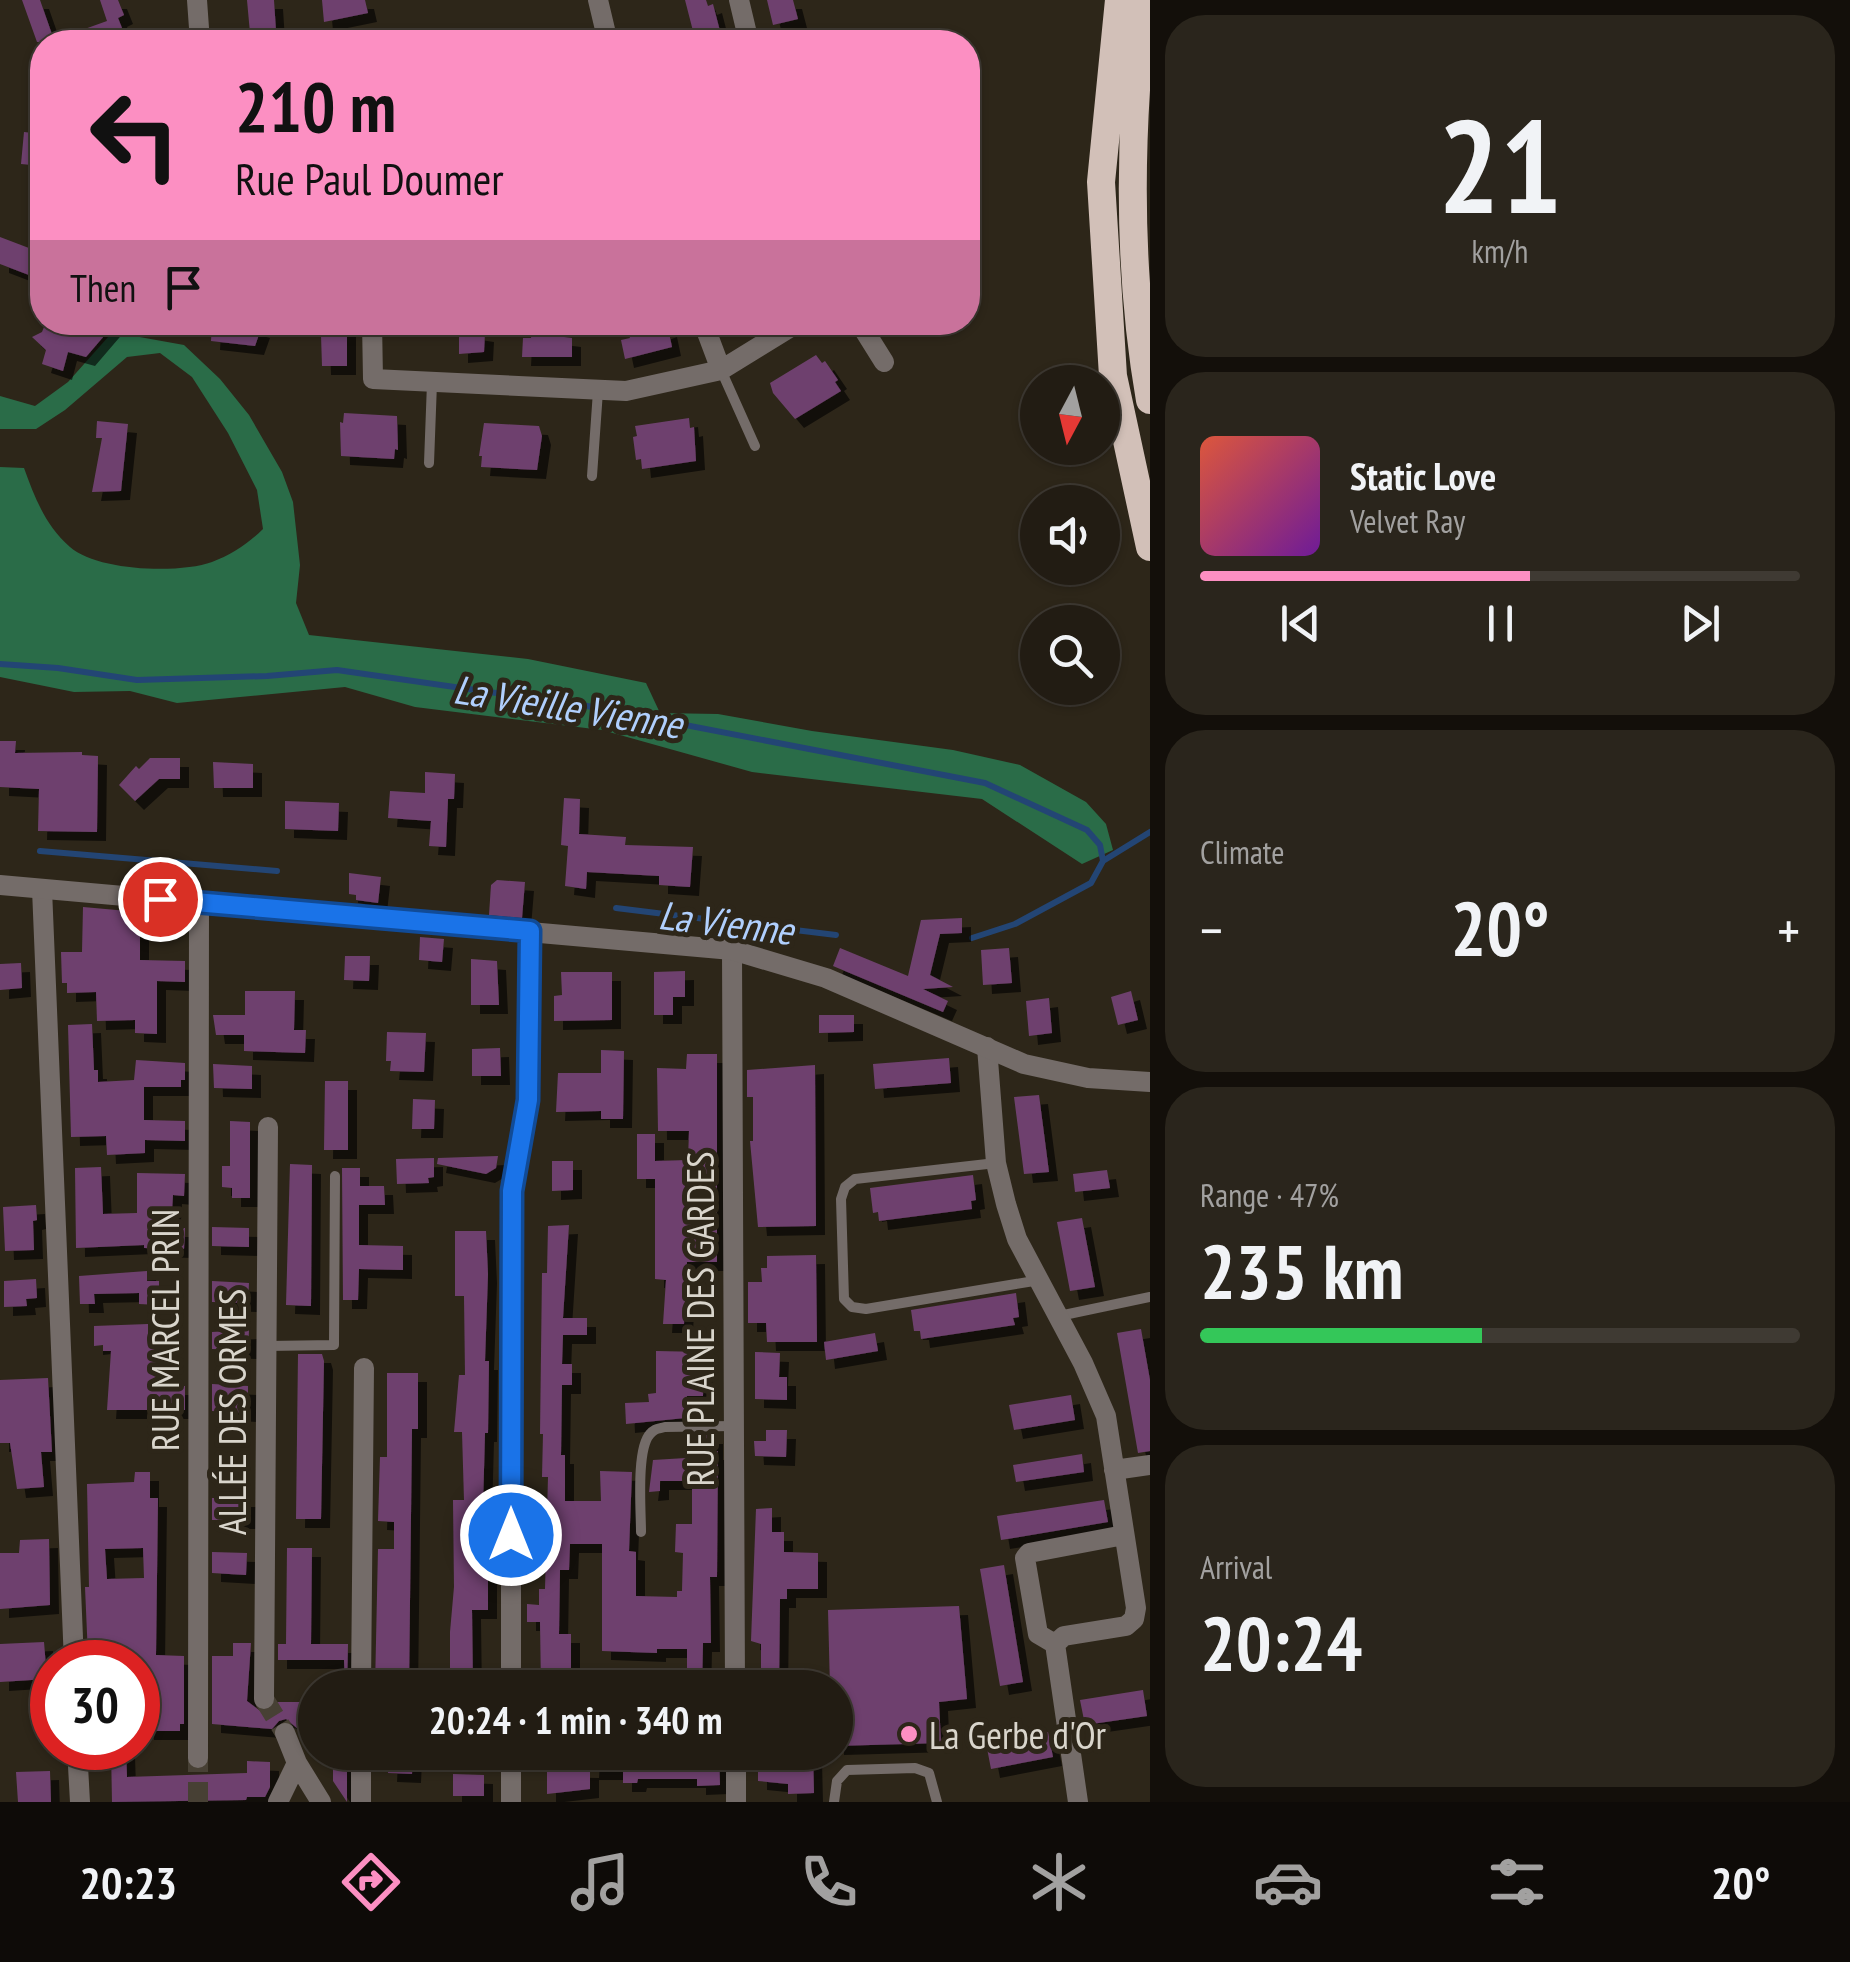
<!DOCTYPE html>
<meta charset="utf-8">
<style>
:root{--surface:#221c13;--page:#2a251c;--text:#f1f3f6;--muted:#a2a1a0;--line:#3f3a33;--accent:#fc8fc2}
body{margin:0;font-family:"PT Sans Narrow",sans-serif;background:var(--page);color:var(--text);height:100vh;display:flex;flex-direction:column;font-size:38px;white-space:nowrap}
*{box-sizing:border-box;margin:0}
p{font-size:32px;color:var(--muted)}
.icon{flex:none;width:55px;height:55px;fill:none;stroke:currentColor;stroke-width:2;stroke-linecap:round;stroke-linejoin:round}
.map{position:relative;flex:1;overflow:hidden}
.details{display:flex;flex-direction:column;gap:15px;padding:15px;background:#130f0a;width:700px}
.details>*{flex:none}
.banner{position:absolute;left:30px;top:30px;width:950px;height:305px;border-radius:40px;box-shadow:0 2px 8px #0004,0 0 0 2px var(--line);background:#fc8fc2;color:#111;overflow:hidden}
.needle{width:65px;rotate:187deg}
.buttons{position:absolute;left:1020px;top:365px;display:grid;gap:20px}
.buttons a{display:grid;place-items:center;width:100px;height:100px;border-radius:50%;background:var(--surface);box-shadow:0 2px 8px #0004,0 0 0 2px var(--line);font-size:50px}
.speed{position:absolute;left:30px;top:1640px;display:flex;gap:20px;font-size:50px;font-weight:700;text-align:center}
.speed>*{display:grid;place-content:center;width:130px;height:130px;border-radius:50%;background:var(--surface);box-shadow:0 2px 8px #0004,0 0 0 2px var(--line);line-height:1}
.speed .limit{border:15px solid #d22;background:#fff;color:#111}
.pin{position:absolute;display:grid;place-items:center;width:85px;height:85px;color:#fff;margin:-42px;border:5px solid #fff;border-radius:50%;box-shadow:0 2px 10px #0007}
.me{position:absolute;width:110px;margin:-55px;rotate:0deg;stroke-linejoin:round;filter:drop-shadow(0 0 8px #0008)}
.turn{display:flex;align-items:center;gap:35px;height:210px;padding:0 40px;font-size:45px}
.turn .icon{width:130px;height:130px;stroke-width:2.5}
.turn b{display:block;font-size:70px;line-height:85px}
.then{display:flex;align-items:center;height:95px;padding:0 40px;background:#0003;gap:20px;font-size:38px}
.big{font-size:75px;font-weight:700;line-height:1.1}
.details .tile{flex:1;display:flex;flex-direction:column;justify-content:center;gap:15px;min-width:0;padding:0 35px;border-radius:40px;background:var(--page)}
.details .dial{align-items:center;gap:0}
.dial b{font-size:130px;line-height:1}
.song{display:flex;align-items:center;gap:30px}
.cover{width:120px;height:120px;border-radius:15px;background:linear-gradient(135deg,hsl(10 70% 55%),hsl(280 70% 35%))}
.played{height:10px;border-radius:5px;background:linear-gradient(90deg,var(--accent) 55%,var(--line) 55%)}
.keys{display:flex;justify-content:space-around;direction:ltr}
.heat{display:flex;justify-content:space-between;align-items:center;font-size:55px;direction:ltr}
.charge{height:15px;border-radius:8px;background:linear-gradient(90deg,#34c759 47%,var(--line) 0)}
.trip{position:absolute;left:298px;top:1670px;width:555px;height:100px;border-radius:50px;background:var(--surface);box-shadow:0 2px 8px #0004,0 0 0 2px var(--line);font-weight:700;line-height:100px;text-align:center}
.tabs{display:flex;height:160px;justify-content:space-around;align-items:center;background:#0e0b08;color:var(--muted)}
.tabs .icon{width:70px;height:70px}
.tabs .current{color:var(--accent)}
.tabs b{font-size:45px;color:var(--text)}
main{display:flex;flex:1;min-height:0}
.map>svg:first-child{display:block}
.forest{fill:#2a6c48}
.lines{fill:none;stroke-linecap:round;stroke-linejoin:round}
.stream{stroke:#234574;stroke-width:6}
.building{fill:#6e416e;fill-rule:evenodd;filter:url(#shadow)}
.minor-tunnel{stroke:#474034;stroke-width:20;stroke-dasharray:20 10;stroke-linecap:butt}
.service{stroke:#746c69;stroke-width:10}
.minor{stroke:#746c69;stroke-width:20}
.tertiary{stroke:#746c69;stroke-width:20}
.trunk{stroke:#d2c0b8;stroke-width:28}
.route-casing{stroke:#114b97;stroke-width:25}
.route{stroke:#1a73e8;stroke-width:18}
.poi-dot{fill:#fc8fc2;stroke:#2d2619;stroke-width:4}
.labels{text-anchor:middle;dominant-baseline:central;stroke-width:10;stroke-linejoin:round;paint-order:stroke}
.street-label{font-size:38px;fill:#d9d5cc;stroke:#2d2619}
.poi-label{font-size:38px;fill:#d9d5cc;stroke:#2d2619;text-anchor:start}
.water-label{font-size:40px;font-style:italic;fill:#b0cffd;stroke:#2d2619}
</style>
<main>
<div class="map">
<svg width="1150" height="1802" viewBox="0 0 1150 1802">
<defs>
<filter id="shadow"><feDropShadow dx="9" dy="9" stdDeviation="0" flood-color="#0009"/></filter>
</defs>
<rect width="100%" height="100%" fill="#2d2619"/>
<path class="forest" d="M109,336h25l50,9 36,34 29,36 33,57 11,30 7,63 -4,38 13,32 219,24 118,24 14,30 58,1 94,17 141,19 67,15 66,37 20,22 7,26 -31,14 -100,-65 -230,-27 -150,-42 -187,-23 -70,-20 -168,16 -47,-12 -56,1 -74,-15v-210l24,1c11,30 21,57 46,79 27,24 109,27 142,15 19,-7 37,-19 51,-33l-6,-39 -29,-57 -36,-56 -32,-24 -33,4 -62,53 -29,19h-36v-33l35,10 33,-24z"/>
<g class="lines">
<path class="stream" d="M0,664l58,4 79,12 130,-4 70,-6 250,36 398,77 102,47 13,15 3,16
M40,851l237,20
M616,908l220,27
M972,938l43,-14 76,-41 12,-22 47,-29"/>
</g>
<path class="building" d="M22,0h18l14,40 53,-19 -7,-21h18l6,15 -6,3 8,20 -11,4h-78z
M247,0h27l2,31 -26,2z
M322,0h43l3,13 -44,9z
M685,0h21l2,6 5,-2 7,27 -21,6 -2,-8 -4,2z
M767,0h26l5,19 -25,6z
M24,132l18,2v32l-21,-2z
M0,237l42,16v27l-42,-16z
M46,322l35,11 3,-11h32l-30,35 -18,-5 -5,19 -21,-7 4,-14 -14,-13 10,-5z
M212,324l30,3 1,-3 18,5 -6,17 -44,-5z
M327,327h20v39h-25l-1,-31 6,1z
M659,327l1,4 8,-3 4,19 -47,12 -4,-19 9,-2 -2,-5z
M459,329l26,4 -1,19 -25,2z
M532,333l40,5v19h-50l1,-19h8z
M816,355l6,8 3,-2 13,19 -3,2 6,9 -46,28 -22,-26 -3,-10z
M344,413l53,3 1,34 -3,-1 -1,10 -53,-3 -1,-34 3,1z
M689,418l1,10 4,-1 2,34 -54,8 -1,-10 -5,1 -3,-23 4,-1 -2,-10z
M97,421l31,3 -7,67 -29,1 10,-54h-6z
M484,423l55,3 3,10 -5,34 -56,-3 1,-11h-3z
M0,741h16l-1,12 67,-1v3l16,1 -1,76 -59,-1 1,-42 -39,-2z
M150,758h30v21h-21l-24,22 -16,-16 17,-19 3,3z
M213,762l40,2v24h-39z
M425,772l30,2 -1,25h-6l-2,48 -17,-1 2,-25 -43,-3 2,-27 35,2z
M564,798l16,1 -1,35 47,3 -1,8 68,2 -3,40 -31,-2v-9l-72,-4 -1,17 -21,-3 3,-40 -7,-1z
M285,801l54,2 -1,28 -53,-2z
M349,873l32,4 -3,26 -22,-3v-5l-7,-1z
M497,880l28,2 -3,36 -33,-3 2,-30z
M83,907l67,6v17h-10v30l45,1v21l-28,-1v53l-22,-1v-13l-38,1 -1,-29 -29,1v-10h-5l-1,-31h21z
M962,918v15l-22,1 -10,41 23,12 -30,2 25,12 -5,11 -110,-46 7,-18 68,28 13,-56z
M420,937l24,2 -2,23 -23,-2z
M1009,948l3,35 -29,2 -2,-35z
M345,956h25l-1,25 -25,-1z
M471,959l26,2 2,44h-28z
M21,963l1,25 -22,2v-26z
M685,971v26h-12v18h-19v-43z
M561,972h51v48l-58,1v-25l8,-1z
M245,991h50l-1,39h12l-1,23 -61,-2v-16h-28l-3,-20h32z
M1131,991l7,29 -20,5 -7,-28z
M1049,998l3,35 -23,3 -3,-35z
M819,1015h35v17l-35,1z
M92,1024l2,46h4v12l36,-2 2,-20 49,3v17h-4v7h-37v33l41,1v20l-40,-1v13l-38,2 -1,-19 -35,1 -3,-112z
M387,1032l39,1 -2,39 -34,-1 1,-10h-5z
M500,1048l1,28h-29v-27z
M601,1050l23,1 -1,68h-22v-8l-45,1 2,-39h43z
M687,1054h30v208h-30l-3,62h-21l3,-44 -11,-1v-100h-18v-45h18v27l33,-1 1,-29h-31l-1,-63 29,1z
M949,1058l2,25 -76,6 -2,-25z
M213,1064l39,2v23l-38,-1z
M815,1065l1,161 -58,1 -8,-86h3v-44h-6v-27z
M325,1081h23v69h-24z
M1039,1095l10,77 -25,2 -10,-77z
M413,1099l22,1 -1,29h-22z
M230,1121l20,1v76h-18v-10l-10,-1v-21h8z
M498,1156l-2,12 -10,6 -49,-10 1,-6z
M434,1158v19l-6,1 1,5 -32,1 -1,-25z
M552,1161h21v29l-21,1z
M290,1164l22,1 -1,141 -25,-1z
M101,1167l2,47 34,-1v-40l48,1 -1,22 -11,-1 -2,33h14l-1,21 -40,-1v-3l-68,3 -1,-80z
M342,1168h18v18h24l1,19h-26v40l44,1v24l-44,-1 -1,31h-15z
M1107,1170l3,18 -35,4 -2,-18z
M973,1175l3,25 -5,1 1,8 -93,12 -1,-9 -5,1 -3,-25z
M36,1205l1,15 -4,1 1,29 -29,1 -2,-44z
M1082,1218l13,69 -25,4 -13,-69z
M569,1225l-6,93h24v17h-24l-1,29h10v21h-10l-1,70h4v46h36l-1,-30 32,1 -3,79 7,1v44l41,1v-6h5l1,-38 -8,-1 1,-28h16v-43h-32v10l-11,1 4,-32 33,-2v-23h28v16h4l-1,126h-7l1,66h-8l-1,45h-15v-39h-30v4l-55,-2v-107h-32l-1,26h-9l-1,64h12v54h-30l-1,-66h-13v-18l12,1v-16h6l3,-112h-6l1,-43h-3l2,-161h5l1,-47z
M212,1227l37,1v19l-37,-1z
M455,1231h31l2,43 -3,87h4l-1,72h-3l-3,111h6v66h-16l1,78h-23v-56l4,-45 -1,-87h11l-2,-68h-8l5,-57h6l-1,-79h-9z
M816,1255l1,87h-50l-1,-19h-18v-41h14l-1,-14h6v-12z
M147,1271v10h12v24l-20,-1v-11l-45,1 1,10h-15l-1,-28z
M36,1279l1,19 -11,1 1,7 -23,1v-26z
M212,1281l37,2 -1,20 -36,-1z
M1016,1293l3,24 -6,1 2,7 -94,14 -1,-8h-6l-3,-21z
M148,1324v11l17,1 -1,50h21v24h-78l4,-59h-8v-6l-9,1v-20z
M1141,1329l9,51v71l-12,2 -21,-120z
M249,1330l-1,20 -36,-1v-17z
M875,1333l3,18 -52,9 -2,-18z
M656,1351l48,1 -1,44h-16l-2,22 -59,6 -1,-21 24,-1 -1,-8 8,-1z
M755,1352l25,1 -1,24h8v23l-32,-1z
M298,1354h24l2,7 -3,158h-25z
M387,1373h31v56h-6l-3,259h-34l3,-139h16v-27l-16,-1 2,-64h7z
M48,1378l4,74h-11l3,35 -27,2 -7,-46h-10v-63z
M212,1384l36,2v27l-36,-2z
M1071,1395l4,25 -61,10 -5,-25z
M766,1430h21l-1,27 -31,-1 -1,-15h12z
M1082,1454l2,18 -68,10 -3,-17z
M135,1472h15v26h8l-2,157 28,1v68h-4v7h-35l-1,-59h-6v-10h-12l-5,-2v-5l-33,1 -3,-69h4l-2,-103 47,-2zM143,1548l1,30 -37,1 -2,-30z
M212,1498h35v22h-35z
M1104,1500l4,22 -107,18 -4,-24z
M772,1508v24h12v20l34,1v36h-31v10h-7l-1,89h-18v-44l-10,-3 5,-132z
M49,1539l1,66 -50,4v-56h19l1,-13z
M287,1548h25l-1,96h37l-1,44h-2l-1,-28h-66v-16h8z
M212,1552l35,1 -1,22 -34,-2z
M1004,1565l19,117 -23,4 -20,-117z
M959,1606l8,93 -28,3 2,41 -106,3v-58h-5l-2,-78z
M44,1642l3,37 -47,3v-38z
M233,1643h18l-4,58 16,12 9,-3 5,-8h38v27h-17l-12,-10 -7,2 -7,8 -60,-5v-68h21z
M1143,1690l4,26 -62,9 -5,-25z
M1048,1732l5,25 -62,12 -5,-26z
M111,1748h15l1,29 120,-4v-12l23,1v25l-5,10h-18l-1,3 -134,2z
M333,1752h14v50l-14,-21z
M389,1752h24l-1,22 -24,-1z
M591,1752h128l1,33 -23,1v-7h-59l-1,4h-14v-12h-33v18l-43,5v-26l43,1z
M769,1752h44l1,41 -26,1v-10l-30,-3v-24l11,-1z
M50,1771l1,31h-33l-2,-30z
M453,1774l31,1v21h-31z"/>
<g class="lines">
<path class="minor-tunnel" d="M264,1699l21,34
M198,1802v-44"/>
<path class="service" d="M721,370l34,76
M429,463l3,-80
M592,476l6,-85
M996,1163l-141,16 -10,8 -4,12 3,100 8,8 14,2 174,-29
M1059,1316l91,-19
M267,1346l67,-1 1,-169
M641,1532c0,-21 -5,-83 9,-98 5,-6 8,-5 15,-7l68,-1
M834,1802l3,-21 10,-11 68,-2 14,5 8,29"/>
<path class="minor" d="M197,0l3,42
M598,0l10,42
M739,0l10,42
M372,322l1,57 253,12 95,-21 78,-48
M703,322l18,48
M859,322l25,40
M42,889l32,773
M732,950l3,738
M987,1047l9,116 10,41 11,35 66,124 23,53 30,192 -2,11 -8,7 -62,10 -9,8
M1114,1470l36,-5
M361,1688l3,-320
M511,1688v-497l18,-92 1,-168
M264,1699l4,-572
M285,1733l12,30 24,39
M77,1748l3,54
M736,1752v50
M198,1758l1,-856
M278,1802l19,-39
M361,1802v-50
M511,1802v-50
M1078,1802l-23,-158 -17,-10 -13,-76 4,-5 95,-18"/>
<path class="tertiary" d="M0,885l732,65 94,28 198,86 64,14 62,4"/>
<path class="trunk" d="M1119,0l-18,182 12,194 37,171
M1144,0c-15,132 -17,268 6,400"/>
</g>
<g class="lines">
<defs>
<path id="route" d="M160,899l370,32 -2,169 -16,91 -1,344"/>
</defs>
<use href="#route" class="route-casing"/>
<use href="#route" class="route"/>
</g>
<circle class="poi-dot" cx="909" cy="1734" r="10"/>
<g class="labels">
<g class="street-label">
<text transform="translate(699 1319) rotate(-90)">RUE PLAINE DES GARDES</text>
<text transform="translate(164 1330) rotate(-90)">RUE MARCEL PRIN</text>
<text transform="translate(231 1412) rotate(-90)">ALLÉE DES ORMES</text>
</g>
<g class="poi-label">
<text x="929" y="1734">La Gerbe d'Or</text>
</g>
<g class="water-label">
<text transform="translate(568 706) rotate(9)">La Vieille Vienne</text>
<text transform="translate(726 922) rotate(7)">La Vienne</text>
</g>
</g>
</svg>
<div class="buttons">
<a><svg class="needle" viewBox="-14 -14 28 28"><path d="M0-13l5 13h-10z" fill="#e53935"/><path d="M0 13l5-13h-10z" fill="#a2a1a0"/></svg></a>
<a><svg class="icon" aria-label="sound" viewBox="0 0 24 24"><path d="M4 9h4l5-4v14l-5-4H4zM17 9q2 3 0 6"/></svg></a>
<a><svg class="icon" aria-label="search" viewBox="0 0 24 24"><circle cx="10" cy="10" r="6"/><path d="M15 15l6 6"/></svg></a>
</div>
<div class="speed"><div class="limit">30</div></div>
<div class="pin" style="left:160px;top:899px;background:#d93025"><svg class="icon" aria-label="arrive" viewBox="0 0 24 24"><path d="M6 21V4h12l-3 4 3 4H6"/></svg></div>
<svg class="me" style="left:511px;top:1535px" viewBox="-20 -20 40 40"><circle r="17" fill="#1a73e8" stroke="#fff" stroke-width="3"/><path d="M0-11L8 9 0 5-8 9z" fill="#fff"/></svg>
<div class="trip">20:24 · 1 min · 340 m</div>
<div class="banner">
<div class="turn"><svg class="icon" aria-label="left" viewBox="0 0 24 24"><path d="M17 20v-9H6M10 6l-5 5 5 5"/></svg><div><b>210 m</b>Rue Paul Doumer</div></div>
<div class="then">Then<svg class="icon" aria-label="arrive" viewBox="0 0 24 24"><path d="M6 21V4h12l-3 4 3 4H6"/></svg></div>
</div>
</div>
<section class="details">
<div class="tile dial"><b>21</b><p>km/h</p></div>
<div class="tile">
<div class="song"><i class="cover"></i><div><b>Static Love</b><p>Velvet Ray</p></div></div>
<div class="played"></div>
<div class="keys"><svg class="icon" aria-label="previous" viewBox="0 0 24 24"><path d="M18 5L8 12l10 7zM5 5v14"/></svg><svg class="icon" aria-label="pause" viewBox="0 0 24 24"><path d="M8 5v14M16 5v14"/></svg><svg class="icon" aria-label="next" viewBox="0 0 24 24"><path d="M6 5l10 7-10 7zM19 5v14"/></svg></div>
</div>
<div class="tile"><p>Climate</p>
<div class="heat"><a>−</a><b class="big">20°</b><a>+</a></div>
</div>
<div class="tile"><p>Range · 47%</p><b class="big">235 km</b><div class="charge"></div></div>
<div class="tile"><p>Arrival</p><b class="big">20:24</b></div>
</section>
</main>
<nav class="tabs">
<b>20:23</b>
<svg class="icon current" aria-label="directions" viewBox="0 0 24 24"><path d="M12 3l9 9-9 9-9-9zM9 14v-3h6M13 9l2 2-2 2"/></svg>
<svg class="icon" aria-label="music" viewBox="0 0 24 24"><path d="M9 18V5l10-2v13"/><circle cx="6" cy="18" r="3"/><circle cx="16" cy="16" r="3"/></svg>
<svg class="icon" aria-label="phone" viewBox="0 0 24 24"><path d="M5 4h4l2 5-3 2q2 4 5 5l2-3 5 2v4C11 20 4 13 5 4z"/></svg>
<svg class="icon" aria-label="climate" viewBox="0 0 24 24"><path d="M12 3v18M4 7l16 10M4 17L20 7"/></svg>
<svg class="icon" aria-label="car" viewBox="0 0 24 24"><path d="M5 17H2v-5l4-1 3-4h7l3 4 3 1v5h-3M9 17h6M6 11h13"/><circle cx="7" cy="17" r="2"/><circle cx="17" cy="17" r="2"/></svg>
<svg class="icon" aria-label="filters" viewBox="0 0 24 24"><path d="M4 7h16M4 17h16"/><circle cx="9" cy="7" r="2"/><circle cx="15" cy="17" r="2"/></svg>
<b>20°</b>
</nav>
